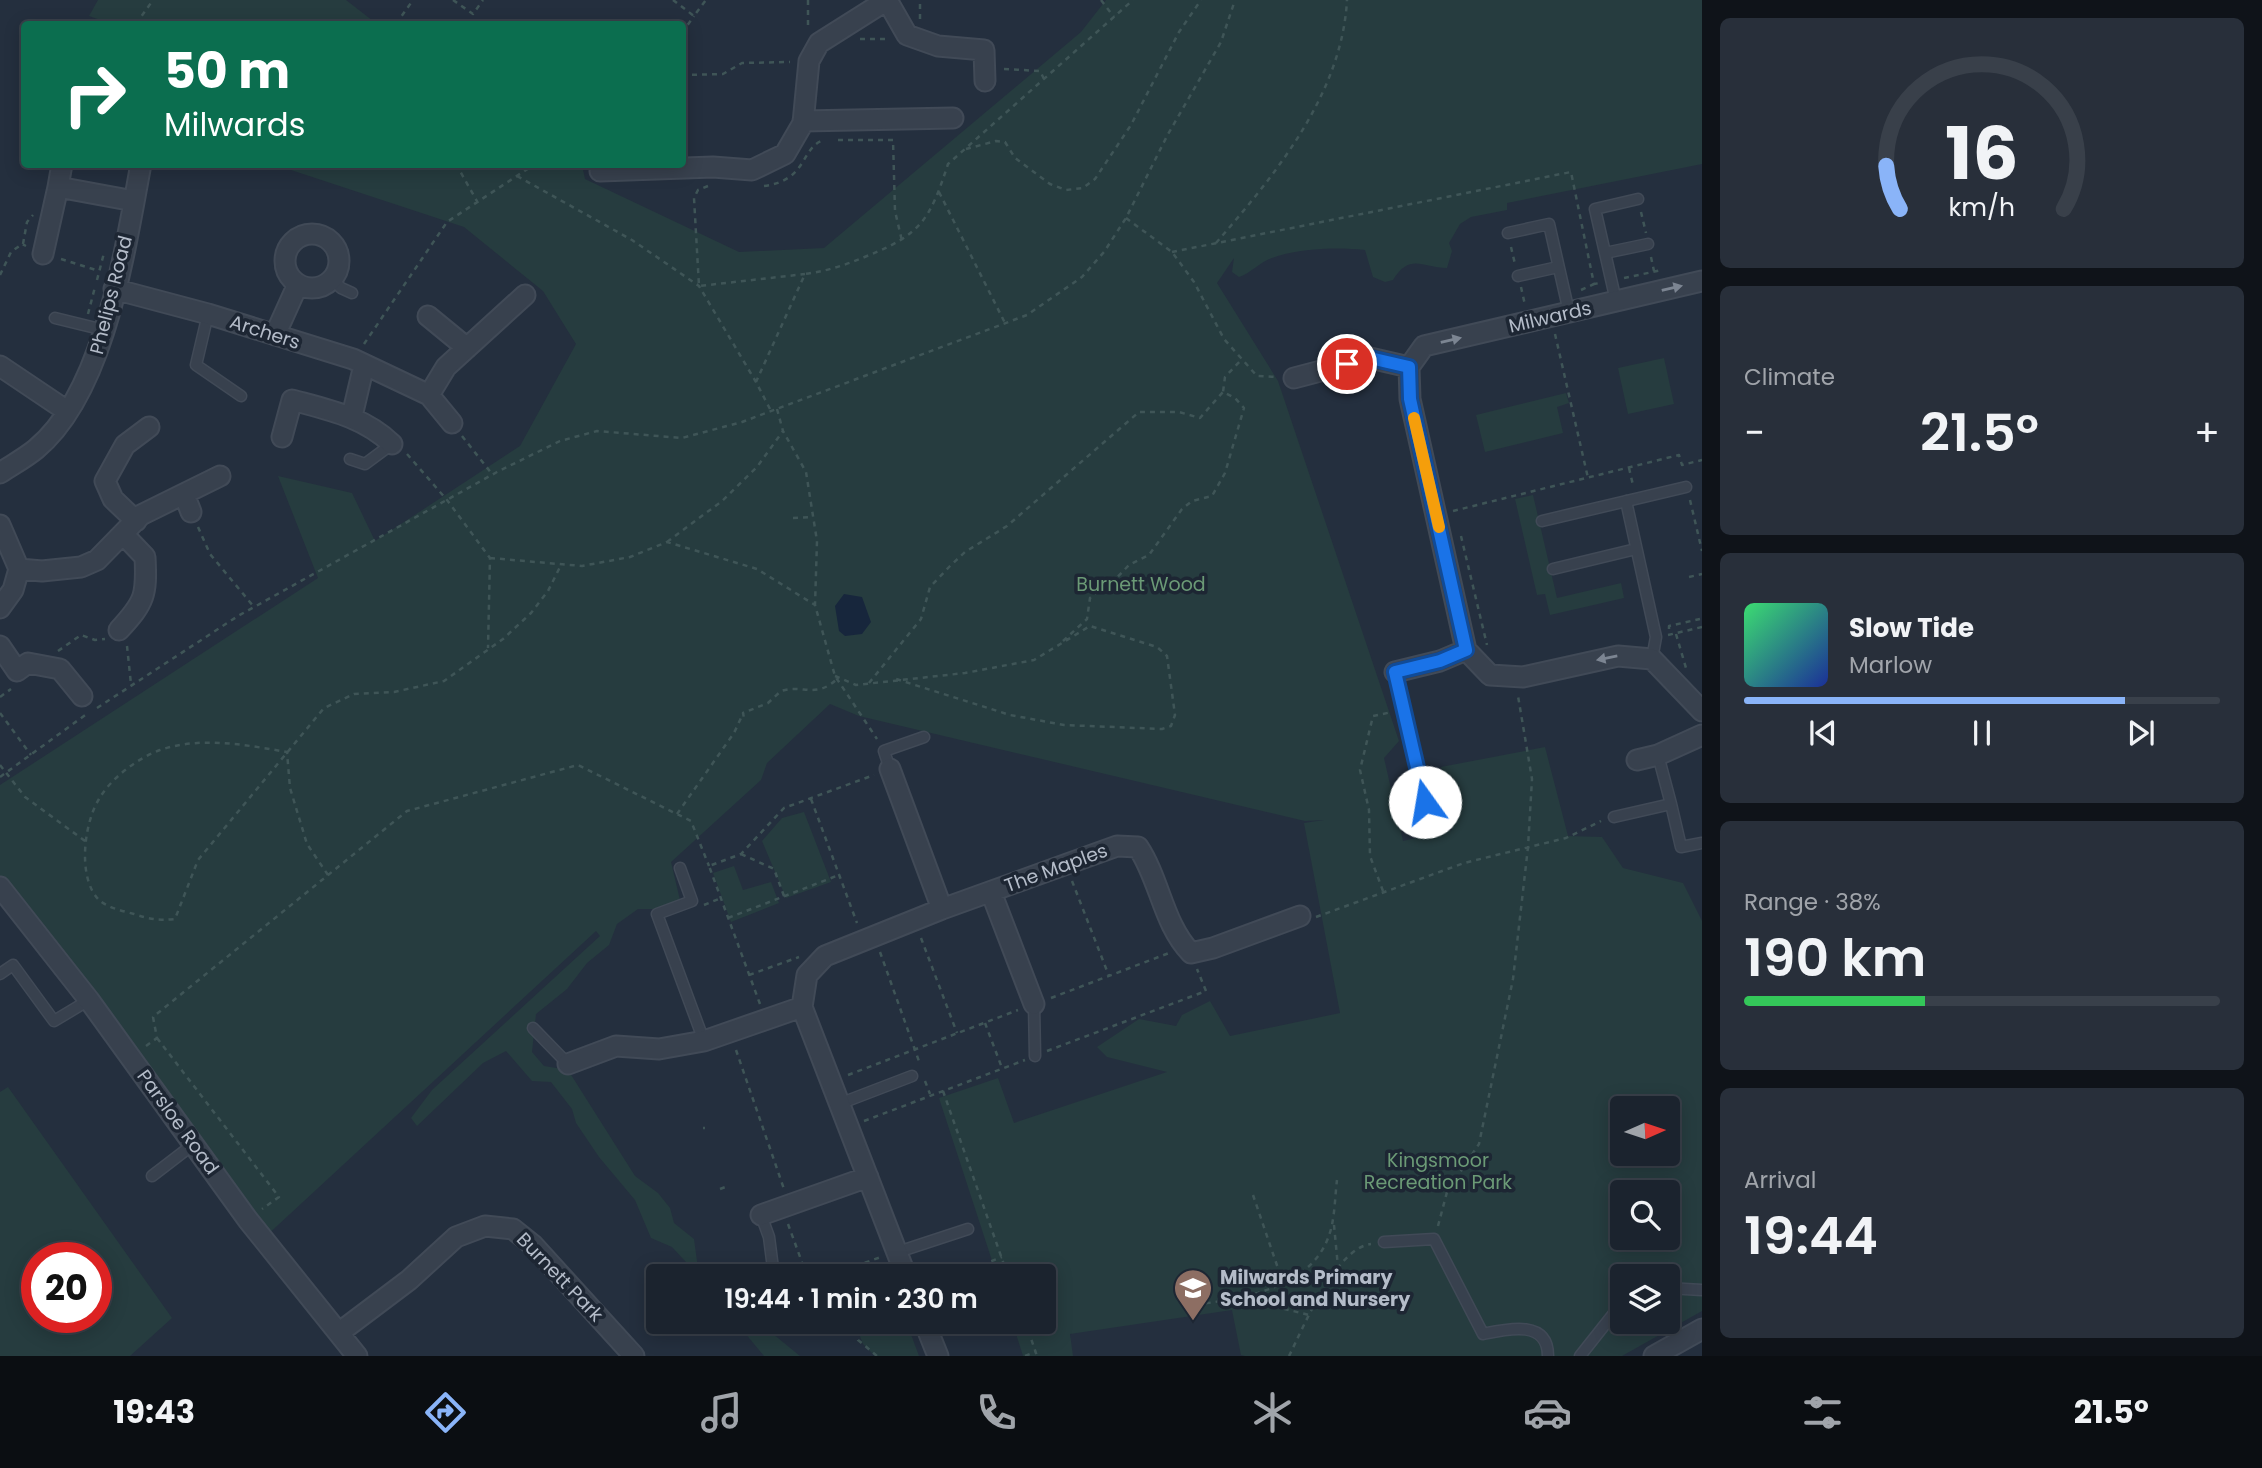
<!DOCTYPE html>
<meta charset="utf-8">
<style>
:root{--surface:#1b232e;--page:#282f3a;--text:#f1f3f6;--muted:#a0a4aa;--line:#39404a;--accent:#8ab4f8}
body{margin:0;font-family:Poppins,sans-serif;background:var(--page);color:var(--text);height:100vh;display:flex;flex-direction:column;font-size:26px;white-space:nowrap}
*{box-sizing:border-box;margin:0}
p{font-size:23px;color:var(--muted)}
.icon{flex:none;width:38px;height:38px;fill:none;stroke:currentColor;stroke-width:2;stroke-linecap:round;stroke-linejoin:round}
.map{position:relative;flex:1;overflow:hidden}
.details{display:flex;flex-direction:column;gap:18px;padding:18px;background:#0f1319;width:560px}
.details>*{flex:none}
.hud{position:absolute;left:21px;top:21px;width:665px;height:147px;border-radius:7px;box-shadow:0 4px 18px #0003,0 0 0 2px var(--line);background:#0b6e4f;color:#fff;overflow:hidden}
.needle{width:46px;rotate:87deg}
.buttons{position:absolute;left:1610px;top:1096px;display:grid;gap:14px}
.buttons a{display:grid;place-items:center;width:70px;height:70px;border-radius:7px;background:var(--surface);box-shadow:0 4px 18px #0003,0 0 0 2px var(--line);font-size:35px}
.speed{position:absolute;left:21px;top:1242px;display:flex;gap:14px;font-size:35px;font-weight:700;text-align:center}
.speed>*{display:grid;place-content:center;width:91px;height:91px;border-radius:50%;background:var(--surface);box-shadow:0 4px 18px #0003,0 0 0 2px var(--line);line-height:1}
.speed .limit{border:10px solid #d22;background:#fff;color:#111}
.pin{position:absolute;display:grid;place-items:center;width:60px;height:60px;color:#fff;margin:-30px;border:4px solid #fff;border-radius:50%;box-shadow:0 2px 7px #0007}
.me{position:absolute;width:77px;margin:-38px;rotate:347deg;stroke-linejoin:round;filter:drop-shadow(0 0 5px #0008)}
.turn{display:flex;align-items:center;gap:24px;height:147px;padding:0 28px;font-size:32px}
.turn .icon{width:91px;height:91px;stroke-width:2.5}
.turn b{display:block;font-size:49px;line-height:60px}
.big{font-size:52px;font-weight:600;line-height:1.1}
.details .tile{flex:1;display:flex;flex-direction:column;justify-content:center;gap:10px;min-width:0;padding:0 24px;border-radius:10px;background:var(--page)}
.details .dial{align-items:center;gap:0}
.dial svg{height:182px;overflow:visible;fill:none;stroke:var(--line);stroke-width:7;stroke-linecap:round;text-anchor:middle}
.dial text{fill:var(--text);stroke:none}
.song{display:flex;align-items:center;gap:21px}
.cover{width:84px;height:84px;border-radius:10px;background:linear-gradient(135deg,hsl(140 70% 55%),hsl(230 70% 35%))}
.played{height:7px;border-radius:4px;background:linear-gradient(90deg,var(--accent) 80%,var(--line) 80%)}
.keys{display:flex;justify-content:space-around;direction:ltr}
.heat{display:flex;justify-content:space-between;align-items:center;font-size:38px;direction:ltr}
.charge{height:10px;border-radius:5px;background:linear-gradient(90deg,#34c759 38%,var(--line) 0)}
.trip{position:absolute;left:646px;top:1264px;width:410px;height:70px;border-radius:7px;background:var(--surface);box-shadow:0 4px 18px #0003,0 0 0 2px var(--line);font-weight:600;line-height:70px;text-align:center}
.tabs{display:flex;height:112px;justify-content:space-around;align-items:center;background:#0b0e12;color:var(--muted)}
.tabs .icon{width:49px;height:49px}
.tabs .current{color:var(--accent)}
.tabs b{font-size:32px;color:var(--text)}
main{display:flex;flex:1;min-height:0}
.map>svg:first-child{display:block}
.green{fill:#263c3f;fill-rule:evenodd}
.water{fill:#17263c}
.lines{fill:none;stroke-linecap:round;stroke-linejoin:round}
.lane-casing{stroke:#414a57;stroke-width:13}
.street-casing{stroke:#414a57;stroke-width:23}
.path{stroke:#3f5557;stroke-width:2.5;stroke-dasharray:5 5;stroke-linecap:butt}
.lane{stroke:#38414e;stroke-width:10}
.street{stroke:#38414e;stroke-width:19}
.oneway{fill:#7c8592}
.route-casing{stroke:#114b97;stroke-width:18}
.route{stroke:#1a73e8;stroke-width:12}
.slow{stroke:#f59e0b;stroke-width:12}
.labels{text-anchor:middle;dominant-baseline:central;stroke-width:7;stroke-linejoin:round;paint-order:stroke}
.street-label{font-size:19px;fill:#b4bcc9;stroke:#1d2633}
.park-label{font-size:19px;fill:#6b9a76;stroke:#1d2633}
.poi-label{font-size:19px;font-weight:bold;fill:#b4bcc9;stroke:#1d2633;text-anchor:start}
</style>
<main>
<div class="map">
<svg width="1702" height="1356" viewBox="0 0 1702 1356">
<rect width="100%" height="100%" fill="#242f3e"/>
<path class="green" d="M98,0h248l31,24h-266l-22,-8z
M1106,0h596v164l-195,39v7l-36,7 -11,7 -11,19 3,8 -5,17c-24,0 -37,-16 -54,12l-8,2 -12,-5 -8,-27c-28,-3 -65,-2 -93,8 -12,4 -21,15 -33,19l-7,-5 2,-14 -17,25 61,98 121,360 -15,17 19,83 49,-11 -11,-63 104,-20 23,89 34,1 21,31 60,15 19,38v390l-80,45h-377l-4,-1 -9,-45 -162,24 3,22h-50l-11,-35h31v-45h-46l-58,-178 59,-20 16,45 153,-51 -60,-15 -10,-10 42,-28 37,7 6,-11 28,-14 20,35 110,-23 -36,-190 20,-3 -19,1 -446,-105 -29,-12 -63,59 -6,17 -90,82 9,38 -20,9h-22l-21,15 -8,21 -22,18 -20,26 -31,25 -4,38 12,14 24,4 67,106 23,17 12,15 4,15 20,16 5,37 -27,-29 -21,-9 -16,-38 -36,-43 -23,-34 -4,-14 -21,-27 -19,-1 -26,-30 -23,12 -66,63 -6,-8 21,-28 168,-154 -4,-5 -332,307 -264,-347v-106l318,-207 -40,-102 74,17 23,48 145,-95 56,-102 -33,-53 -79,-64 -173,-57 -7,-5h298l3,14 154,73 85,-4 257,-216zM1622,1108h46v45h-46zM1622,1192h46v45h-46zM1622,1276h46v45h-46z
M1664,358l10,46 -46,10 -10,-46z
M1566,393l3,10 -12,4 6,26 -78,19 -9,-37z
M1533,495l24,103 64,-15 3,15 -74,17 -5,-21 -8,1 -22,-96z
M804,812l27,70 -45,16 -24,-57 20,-23z
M734,866l9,24 28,-8 8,21 -48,19 -18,-49z
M8,1087l164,231 -42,38h-130v-264zM37,1258h59v60h-59z
M735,1321h22l43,35h-36z
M854,1321h52l13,35h-44l-12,-12z"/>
<path class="water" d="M844,594l18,3 9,25 -9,12 -17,2 -6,-5 -4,-25z"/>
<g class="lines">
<defs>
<path id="lane" d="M1508,233l41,-9 20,88
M1605,253l43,-9
M1518,276l40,-9
M332,279l9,9 11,5
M1616,301l-21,-92 43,-10
M208,314l-12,51 45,31
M55,318l49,12
M350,459l15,5 27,-20
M1626,501l30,136 -4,22
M1542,521l144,-34
M1553,569l83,-20
M1395,672l36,152
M890,769l-6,-18 40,-14
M1671,804l10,43 21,-4
M1614,817l57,-13 -13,-49
M680,868l12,33 -35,13 47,127
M0,974l13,-9 41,56 35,-21
M1034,1004l1,52
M533,1028l35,36
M839,1104l73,-28
M152,1176l43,-33
M761,1215l8,22 5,39
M1384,1242l50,-3 49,95c24,-5 65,-15 65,22
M898,1252l70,-23
M1668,1288l34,2
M1580,1356l42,-53"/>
<path id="street" d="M803,121l150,-3
M62,164l-4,23 76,14
M600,171l113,-4 39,3 33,-16 18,-31 6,-62 10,-18 68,-43 20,35 31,11 46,4 1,31
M285 261a27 27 0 1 1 54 0a27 27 0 1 1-54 0Z
M43,254l15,-67
M1702,281l-278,65 -15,21 1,32 56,251 24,25 33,2 95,-21 34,3 50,52
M114,289l94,25 145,45 76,36 23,28
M428,316l39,32
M275,335l23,-51
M0,366l67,45
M1294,378l76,-20 39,9
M429,395l17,-28 79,-72
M352,416l12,-51
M282,437l10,-37c37,10 72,17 100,44
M0,473c12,-8 25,-15 36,-24 69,-57 89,-200 105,-285
M184,494l7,18
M136,521l-23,-22 -8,-18 20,-36 24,-18
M0,525l19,44
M19,569l23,2 39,-4 16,-7 44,-45 79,-39
M0,608l13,-18 6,-21
M119,630c26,-28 28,-35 26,-73l-22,-23
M0,646l17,25 11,-8 32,6 22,27
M1395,672l45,-11 26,-11
M1637,760l21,-5 44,-20
M890,769l52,140
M0,887l89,113 159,220 109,136
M991,892l43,112
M568,1064l48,-18 43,3 45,-8 98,-34
M761,1215l107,-38
M906,1276l-104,-269 5,-32 18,-19 117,-47 175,-63 21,1c22,33 25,77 53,106l22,-5 87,-32
M924,1321l14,35
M340,1332l69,-52 47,-43 29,-11 28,3 20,16 101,111
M1654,1356l48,-27"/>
</defs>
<use href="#lane" class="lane-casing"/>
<use href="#street" class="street-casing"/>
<path class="path" d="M453,0l20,14 10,-14
M673,0l21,16 12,-16
M808,0v28
M1101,0l13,17
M920,19v-19
M136,24l17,-24
M396,24l17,-24
M682,33l12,-17
M860,39h28
M1004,69l36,2 4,8
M682,75l41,-1 19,-11 48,-1
M838,140h55l2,71 7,30
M966,149l30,-8 9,1 10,16 35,26 16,6 17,-2 12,-9 36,-54 48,-93 22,-32
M456,164l22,39
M517,176l115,64 67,46 57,96
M708,186l-10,4 -4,8 5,88 106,-12
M764,186c45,-6 36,-39 60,-46
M939,192l66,131
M1641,212l5,21
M1126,218l46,34 22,30 30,57 33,37 19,1
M1216,243c59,-68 126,-149 131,-243
M23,244l4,-22 6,-7
M1511,247l4,17
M1172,252l399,-80 23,112 6,-1
M1651,257l3,14
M61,259l38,12
M0,275l11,-23 11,-8 4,2
M1624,278l38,-8
M97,280l7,-27
M1521,287l4,18
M1581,290l13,-6
M88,314l7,-27
M1555,334l33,144
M364,344l83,-122 88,-58
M770,409l-14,-27 49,-108c22,-3 41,-9 62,-18 55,-22 63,-37 81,-92l185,-164
M777,409l6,22 23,41 11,69 -2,64 20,71 42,63
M462,436l30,38
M407,454l40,46 43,58 -2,90
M1629,468l4,17
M1690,500l12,51
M1453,511l226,-56 3,10 20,-5
M793,518l20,-1
M198,527l12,27 44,53
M1461,536l26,109
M667,542l55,-41 35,-34 26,-36
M490,558l92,8 48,-9 37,-15 90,27 58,36
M1689,577l13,-3
M1669,629v-3l31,-7
M1676,634l10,34
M1668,635l34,-8
M1063,641l24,-22 3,-21 8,-7 8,-2 23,-24 20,-10 33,-46 10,-8 20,-5 13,-23 19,-65 -9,-10 -12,-6 2,-15 17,-18
M127,646l4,38
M58,651l23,-16 14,5 10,-1
M835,676l21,9 109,-12 69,-13 56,-34 67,21 10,9 8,59 -4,11 -9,3 -98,-4 -54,-10 -114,-36
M869,683l52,-64 9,-32 20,-21 15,-14 42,-26 132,-114h40l21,6 23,-26
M0,697l11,-8
M97,708l141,-92 259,-144 63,-31 37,-10 85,7 60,-16 285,-107 55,-38 22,-25 22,-34 41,-82 54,-94 14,-42
M0,713l31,42
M0,765l25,32 60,44
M0,777l88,-64
M811,799l46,124
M677,814l57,-81 7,-15h3l-1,-5 25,-10 13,-12c22,-7 35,8 56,-12
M741,854l33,15 10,27
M328,875l-21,-31 -17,-56 -3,-36c-41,-7 -86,-16 -127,-2 -22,8 -49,28 -61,49 -15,24 -22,79 0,101 9,8 24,11 35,14 15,5 25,7 41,5l23,-59 126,-152 30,-14 40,-2 50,-11 59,-42 28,-26 17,-22 13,-26
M1072,881l37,95
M1383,891l-13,-35 -1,-46 -9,-40 13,-54 19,-4
M704,905l17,-7
M1316,917l148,-54 102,-25 35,-17
M728,918l111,-43
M921,938l36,95
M880,952l40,112
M749,975l50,-18
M1051,998l118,-45
M760,1004l-51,-138 32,-12 43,-46 90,-33
M985,1023l17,45
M157,1038l122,159 -17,12
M146,1046l11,-8 -4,-21 254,-206 171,-46 113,56 18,45
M736,1050l48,139
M1047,1051l159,-60 -9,-22
M848,1075l170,-65
M925,1081l5,13
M943,1091l65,185
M864,1121l161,-61
M703,1128h2
M720,1189l8,-3
M1253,1195l30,88
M788,1224l19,52
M1334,1225l4,42
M1438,1226l9,-34 32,-48 34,-165 15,-132 4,-68 -14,-83
M827,1276l54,-19
M954,1276l48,-19
M1245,1299l64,16
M1186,1306c52,-7 129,-15 145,-77 4,-16 4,-33 6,-49
M851,1321l7,19 19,16
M1025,1321l12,35
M948,1332l30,-11
M1025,1356l10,-4
M1289,1356c15,-30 47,-108 82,-112"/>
<use href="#lane" class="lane"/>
<use href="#street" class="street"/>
</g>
<defs><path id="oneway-solid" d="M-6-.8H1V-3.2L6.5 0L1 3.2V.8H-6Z" transform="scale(1.75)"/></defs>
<g class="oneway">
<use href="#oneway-solid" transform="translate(1672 288) rotate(-13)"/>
<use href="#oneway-solid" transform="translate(1451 340) rotate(-13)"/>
<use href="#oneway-solid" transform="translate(1607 658) rotate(169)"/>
</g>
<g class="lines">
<defs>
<path id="route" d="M1347,364l23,-6 39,9 1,32 56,251 -26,11 -45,11 30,130"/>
</defs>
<use href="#route" class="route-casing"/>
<use href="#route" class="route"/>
<path class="slow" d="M1414,418l25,109"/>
</g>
<defs>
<symbol id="school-pin" viewBox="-11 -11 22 30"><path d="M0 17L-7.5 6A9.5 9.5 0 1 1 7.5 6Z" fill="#8d6e63" stroke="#1d2633"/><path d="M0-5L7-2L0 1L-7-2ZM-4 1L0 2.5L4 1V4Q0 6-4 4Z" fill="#fff"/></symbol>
</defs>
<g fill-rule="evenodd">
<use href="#school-pin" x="1171" y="1266" width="44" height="60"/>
</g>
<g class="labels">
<g class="street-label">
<text transform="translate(111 295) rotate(-76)">Phelips Road</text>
<text transform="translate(1550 317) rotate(-13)">Milwards</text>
<text transform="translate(265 332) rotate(18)">Archers</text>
<text transform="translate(1056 868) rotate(-20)">The Maples</text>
<text transform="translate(178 1122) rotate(54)">Parsloe Road</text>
<text transform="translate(560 1277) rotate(46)">Burnett Park</text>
</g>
<g class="park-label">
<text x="1141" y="584">Burnett Wood</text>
<text x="1438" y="1160">Kingsmoor<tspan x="1438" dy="22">Recreation Park</tspan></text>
</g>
<g class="poi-label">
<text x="1220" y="1277">Milwards Primary<tspan x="1220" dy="22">School and Nursery</tspan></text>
</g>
</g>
</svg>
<div class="buttons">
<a><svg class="needle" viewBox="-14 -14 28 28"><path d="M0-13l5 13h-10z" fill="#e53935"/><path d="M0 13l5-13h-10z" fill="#a0a4aa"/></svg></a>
<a><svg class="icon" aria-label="search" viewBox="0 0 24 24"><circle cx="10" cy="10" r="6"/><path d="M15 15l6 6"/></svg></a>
<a><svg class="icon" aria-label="layers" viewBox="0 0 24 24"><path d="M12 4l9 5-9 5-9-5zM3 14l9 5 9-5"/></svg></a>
</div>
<div class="speed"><div class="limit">20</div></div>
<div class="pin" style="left:1347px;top:364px;background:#d93025"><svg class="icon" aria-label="arrive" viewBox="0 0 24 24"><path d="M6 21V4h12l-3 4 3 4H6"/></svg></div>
<svg class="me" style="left:1425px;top:802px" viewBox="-20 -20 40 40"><circle r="19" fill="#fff"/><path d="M0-13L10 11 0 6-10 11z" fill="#1a73e8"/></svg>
<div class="trip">19:44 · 1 min · 230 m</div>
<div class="hud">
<div class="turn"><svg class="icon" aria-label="right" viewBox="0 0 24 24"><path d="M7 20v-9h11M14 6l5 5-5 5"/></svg><div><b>50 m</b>Milwards</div></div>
</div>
</div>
<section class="details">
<div class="tile dial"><svg viewBox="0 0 100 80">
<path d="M14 69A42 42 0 1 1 86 69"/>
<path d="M14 69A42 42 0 0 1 8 50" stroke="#8ab4f8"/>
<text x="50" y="56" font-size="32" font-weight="700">16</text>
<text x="50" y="72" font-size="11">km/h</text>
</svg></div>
<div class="tile"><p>Climate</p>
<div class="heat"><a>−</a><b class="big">21.5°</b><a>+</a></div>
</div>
<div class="tile">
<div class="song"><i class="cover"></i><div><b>Slow Tide</b><p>Marlow</p></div></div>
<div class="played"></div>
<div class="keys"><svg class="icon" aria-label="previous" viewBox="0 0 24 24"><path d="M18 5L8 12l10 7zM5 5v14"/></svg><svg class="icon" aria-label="pause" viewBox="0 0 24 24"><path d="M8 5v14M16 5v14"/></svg><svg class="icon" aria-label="next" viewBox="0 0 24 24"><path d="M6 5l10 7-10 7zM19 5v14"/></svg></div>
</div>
<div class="tile"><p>Range · 38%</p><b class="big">190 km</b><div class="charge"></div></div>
<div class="tile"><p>Arrival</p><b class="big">19:44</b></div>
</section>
</main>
<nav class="tabs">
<b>19:43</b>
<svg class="icon current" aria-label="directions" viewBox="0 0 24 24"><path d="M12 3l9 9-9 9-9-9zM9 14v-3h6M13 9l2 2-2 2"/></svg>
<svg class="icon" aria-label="music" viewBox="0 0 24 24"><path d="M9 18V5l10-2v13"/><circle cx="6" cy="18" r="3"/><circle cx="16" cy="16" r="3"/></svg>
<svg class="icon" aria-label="phone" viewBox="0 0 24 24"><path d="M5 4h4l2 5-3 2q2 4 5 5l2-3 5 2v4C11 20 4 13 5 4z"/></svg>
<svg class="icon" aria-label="climate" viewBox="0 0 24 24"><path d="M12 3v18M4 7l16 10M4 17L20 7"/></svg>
<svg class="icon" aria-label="car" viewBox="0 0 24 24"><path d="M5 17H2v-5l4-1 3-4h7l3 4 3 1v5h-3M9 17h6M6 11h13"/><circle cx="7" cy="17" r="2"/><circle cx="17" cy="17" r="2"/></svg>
<svg class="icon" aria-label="filters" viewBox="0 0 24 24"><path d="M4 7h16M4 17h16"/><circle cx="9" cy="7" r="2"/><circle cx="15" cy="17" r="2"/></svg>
<b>21.5°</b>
</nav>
